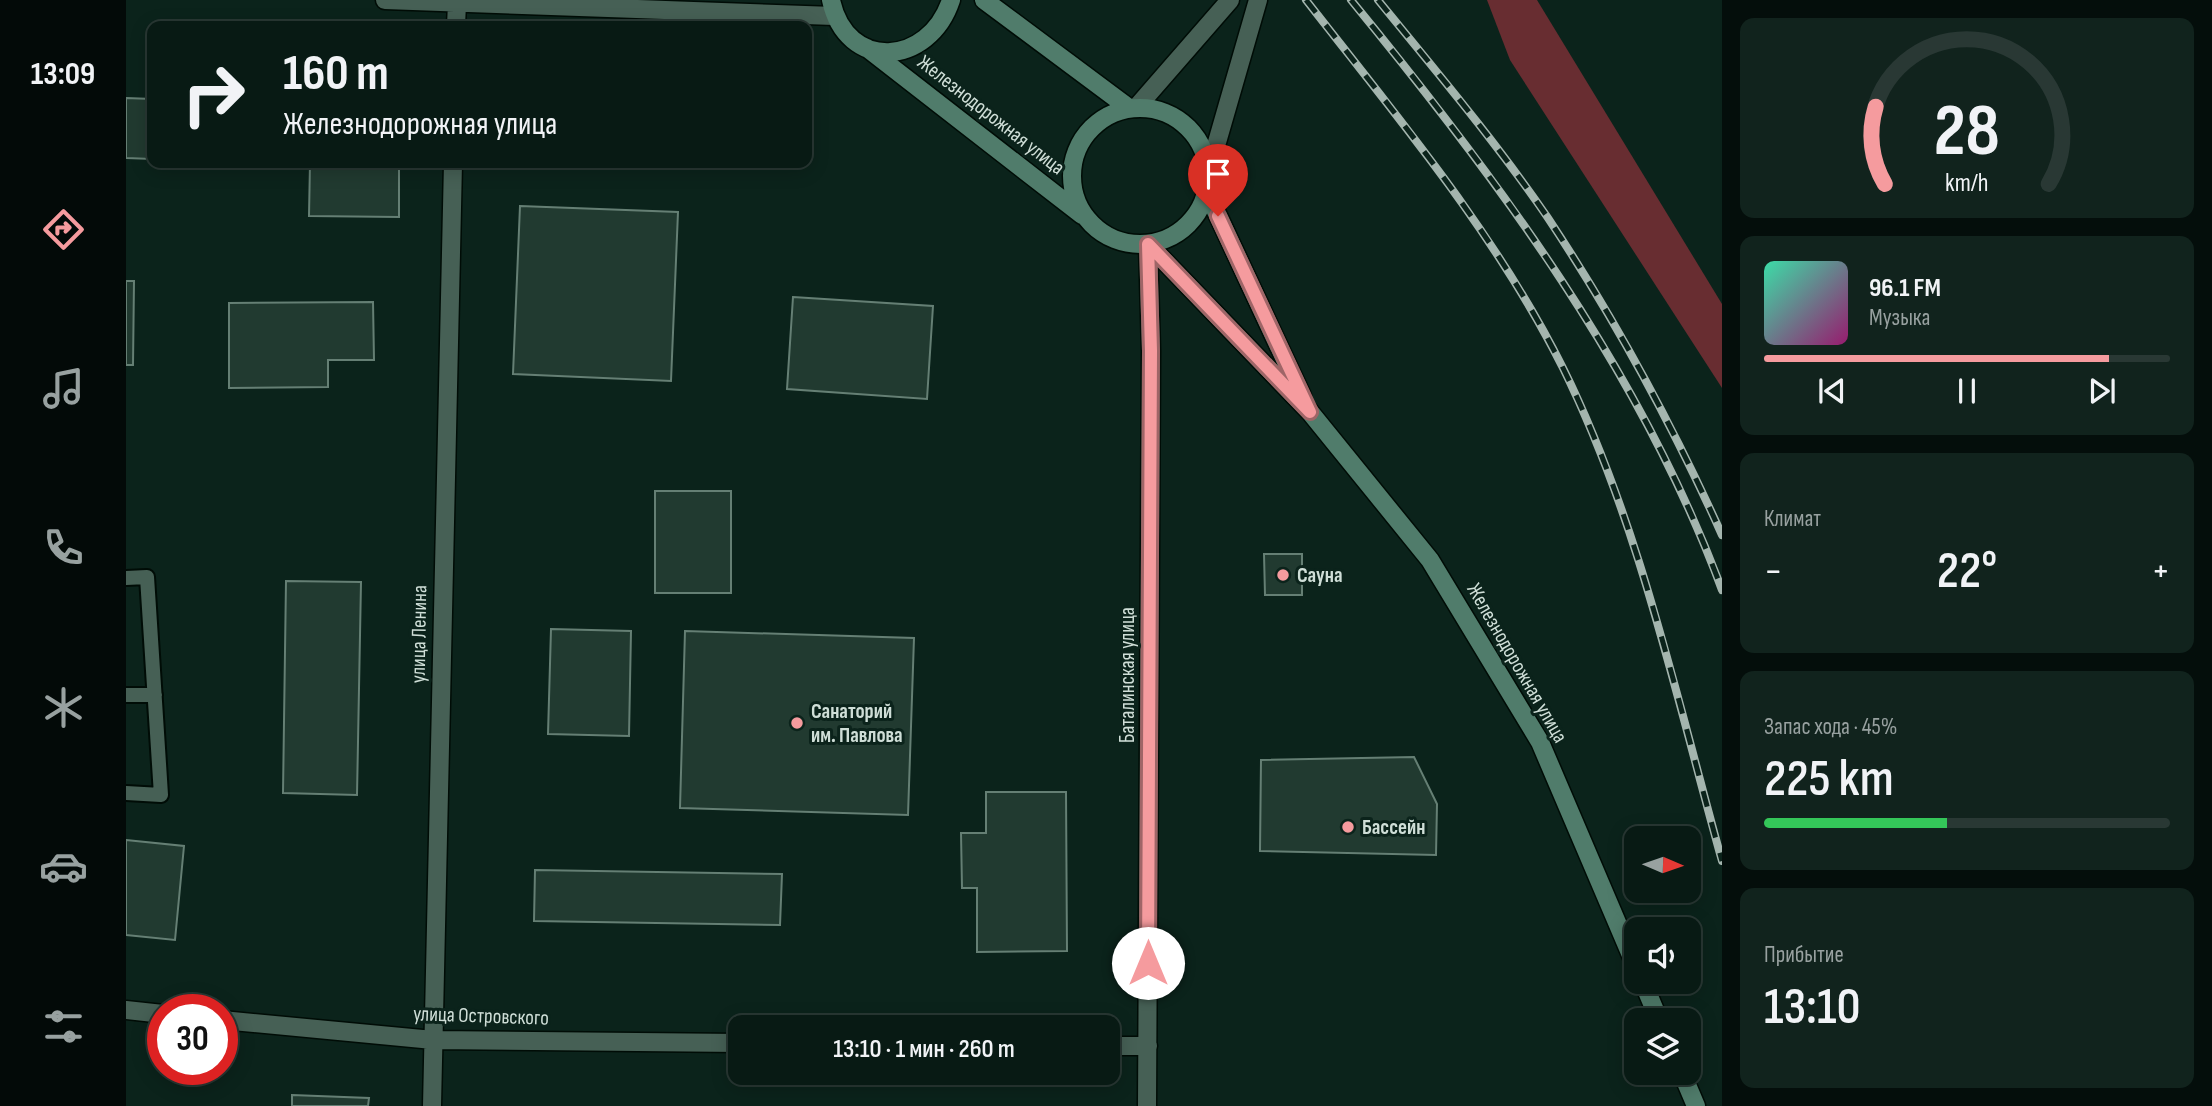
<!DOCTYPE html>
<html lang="ru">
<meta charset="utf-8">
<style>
:root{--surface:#081a14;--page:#11231d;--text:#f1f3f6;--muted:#98a1a0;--line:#293834;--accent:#f59b9e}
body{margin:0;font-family:"Sofia Sans Condensed",sans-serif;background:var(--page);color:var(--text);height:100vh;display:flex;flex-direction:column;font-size:26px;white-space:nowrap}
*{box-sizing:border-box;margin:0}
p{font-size:23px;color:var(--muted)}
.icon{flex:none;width:38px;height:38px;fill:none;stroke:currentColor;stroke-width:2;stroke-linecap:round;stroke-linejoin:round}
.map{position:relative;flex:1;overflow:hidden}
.side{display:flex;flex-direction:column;gap:18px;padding:18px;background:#040e0b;width:490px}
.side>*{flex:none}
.hud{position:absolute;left:21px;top:21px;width:665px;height:147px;border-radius:14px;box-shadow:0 4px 18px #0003,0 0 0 2px var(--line);background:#081a14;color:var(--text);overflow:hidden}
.needle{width:46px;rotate:92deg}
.tools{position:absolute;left:1498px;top:826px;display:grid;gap:14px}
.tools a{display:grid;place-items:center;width:77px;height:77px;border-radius:14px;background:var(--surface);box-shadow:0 4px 18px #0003,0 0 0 2px var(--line);font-size:35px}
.speed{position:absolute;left:21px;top:994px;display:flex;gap:14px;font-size:35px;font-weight:700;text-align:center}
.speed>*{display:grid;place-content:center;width:91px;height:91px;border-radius:50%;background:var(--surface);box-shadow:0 4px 18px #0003,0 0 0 2px var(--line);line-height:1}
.speed .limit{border:10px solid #d22;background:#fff;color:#111}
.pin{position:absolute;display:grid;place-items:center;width:60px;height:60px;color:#fff;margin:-72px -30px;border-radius:50% 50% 50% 0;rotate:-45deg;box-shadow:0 0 7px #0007}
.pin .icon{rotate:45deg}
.me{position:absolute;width:77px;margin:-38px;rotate:0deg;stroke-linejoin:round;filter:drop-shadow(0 0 5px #0008)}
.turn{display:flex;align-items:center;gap:24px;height:147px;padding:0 21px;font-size:32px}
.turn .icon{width:91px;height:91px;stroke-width:2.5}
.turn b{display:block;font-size:49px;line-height:60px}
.big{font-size:52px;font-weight:600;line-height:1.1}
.side .card{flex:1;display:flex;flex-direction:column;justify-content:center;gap:10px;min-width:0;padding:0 24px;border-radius:14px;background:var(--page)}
.side .dial{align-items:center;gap:0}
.dial svg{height:182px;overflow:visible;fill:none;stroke:var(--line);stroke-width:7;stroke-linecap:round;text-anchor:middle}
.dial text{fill:var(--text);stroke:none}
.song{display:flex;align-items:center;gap:21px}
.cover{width:84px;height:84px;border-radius:10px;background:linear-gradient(135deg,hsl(160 70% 55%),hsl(320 70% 35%))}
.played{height:7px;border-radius:4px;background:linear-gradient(90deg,var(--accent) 85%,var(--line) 85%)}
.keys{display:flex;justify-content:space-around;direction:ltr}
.heat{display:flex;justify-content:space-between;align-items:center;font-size:38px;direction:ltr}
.charge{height:10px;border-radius:5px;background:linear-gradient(90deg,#34c759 45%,var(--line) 0)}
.trip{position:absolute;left:602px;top:1015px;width:392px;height:70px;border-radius:14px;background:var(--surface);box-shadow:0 4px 18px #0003,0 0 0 2px var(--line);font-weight:600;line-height:70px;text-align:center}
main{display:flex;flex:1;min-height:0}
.tabs{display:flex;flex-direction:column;width:126px;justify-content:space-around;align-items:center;background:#030a08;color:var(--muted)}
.tabs .icon{width:49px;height:49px}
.tabs .selected{color:var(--accent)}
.tabs b{font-size:32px;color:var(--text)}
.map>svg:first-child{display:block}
.green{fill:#682d31}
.building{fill:#213a30;stroke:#657f74;stroke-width:2}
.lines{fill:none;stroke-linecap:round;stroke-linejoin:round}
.service-casing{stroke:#000c06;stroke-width:18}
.minor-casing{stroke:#000c06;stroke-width:21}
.tertiary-casing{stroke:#000c06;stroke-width:21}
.secondary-casing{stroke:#000c06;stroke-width:21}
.service{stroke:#466055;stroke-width:14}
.minor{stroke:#466055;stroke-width:18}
.tertiary{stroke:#466055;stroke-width:18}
.secondary{stroke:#507c6b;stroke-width:18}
.rail-casing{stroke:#a4b5ae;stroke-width:8}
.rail{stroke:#0b231b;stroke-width:5;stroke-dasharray:16;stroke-linecap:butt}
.route-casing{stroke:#9f6567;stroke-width:18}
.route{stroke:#f59b9e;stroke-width:12}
.poi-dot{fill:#f59b9e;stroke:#0b231b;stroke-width:2.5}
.labels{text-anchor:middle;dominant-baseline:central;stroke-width:6;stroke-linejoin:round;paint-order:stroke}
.street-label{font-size:21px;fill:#cfded7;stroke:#0b231b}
.poi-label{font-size:21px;font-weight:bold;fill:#cfded7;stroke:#0b231b;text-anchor:start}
</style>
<main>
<nav class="tabs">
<b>13:09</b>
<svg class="icon selected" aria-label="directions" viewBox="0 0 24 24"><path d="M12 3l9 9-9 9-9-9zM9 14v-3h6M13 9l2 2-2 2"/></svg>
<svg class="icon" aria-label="music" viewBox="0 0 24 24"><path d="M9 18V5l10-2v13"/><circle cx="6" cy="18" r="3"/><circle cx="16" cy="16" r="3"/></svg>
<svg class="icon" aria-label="phone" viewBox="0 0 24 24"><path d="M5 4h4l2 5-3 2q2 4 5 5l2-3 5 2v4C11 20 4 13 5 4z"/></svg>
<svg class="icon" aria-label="climate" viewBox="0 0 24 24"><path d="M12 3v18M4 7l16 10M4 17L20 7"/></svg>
<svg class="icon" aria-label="car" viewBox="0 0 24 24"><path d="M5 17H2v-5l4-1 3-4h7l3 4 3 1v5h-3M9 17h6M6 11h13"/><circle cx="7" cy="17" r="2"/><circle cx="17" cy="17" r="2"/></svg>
<svg class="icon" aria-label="filters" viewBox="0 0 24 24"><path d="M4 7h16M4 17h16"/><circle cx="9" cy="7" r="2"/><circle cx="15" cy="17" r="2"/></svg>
</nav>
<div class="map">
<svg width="1596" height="1106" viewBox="0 0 1596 1106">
<rect width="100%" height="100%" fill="#0b231b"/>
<path class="green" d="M1361,0h50l185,304v84l-212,-328z"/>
<path class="building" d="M0,98l26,1v60l-26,-1z
M184,163h89v54l-90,-1z
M394,206l158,6 -7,169 -158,-7z
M0,281h8l-1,84h-7z
M667,297l140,9 -6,93 -140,-10z
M247,302l1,58h-46v27l-99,1v-85z
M529,491h76v102h-76z
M1138,554h38v41h-37z
M160,581l75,1 -4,213 -74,-2z
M425,629l80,2 -2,105 -81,-2z
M559,631l229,7 -6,177 -228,-7z
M1288,757l23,47 -1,51 -176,-4 1,-91z
M860,792h80l1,159 -90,1v-64h-15l-1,-55h25z
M0,840l58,6 -9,94 -49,-5z
M409,870l247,4 -2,51 -246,-4z
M166,1095l77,3 -1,8h-76z"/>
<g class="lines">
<defs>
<path id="service" d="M0,578l21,-1 14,218 -35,-2
M0,695h29"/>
<path id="minor" d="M259,0l449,16
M330,26l1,-23
M0,1010l37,4
M96,1020l211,20 307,3
M982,1046h40
M306,1106l21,-943
M1021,1106l4,-755 -3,-107"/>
<path id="tertiary" d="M1010,108l94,-108
M1083,170l49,-170"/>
<path id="secondary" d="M705,0c15,72 98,67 120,0
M858,0l145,108
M741,48l215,167
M946 176a68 68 0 1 1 136 0a68 68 0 1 1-136 0Z
M1081,192l95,204
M1022,244l162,168 120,148 110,182 96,225
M1517,982l16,38
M1556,1073l14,33"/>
</defs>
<use href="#service" class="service-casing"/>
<use href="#minor" class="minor-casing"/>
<use href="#tertiary" class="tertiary-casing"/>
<use href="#secondary" class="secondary-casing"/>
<use href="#service" class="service"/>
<use href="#minor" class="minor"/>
<use href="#tertiary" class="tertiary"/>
<use href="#secondary" class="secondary"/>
<defs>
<path id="rail" d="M1180,0c92,118 190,234 257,368 76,154 113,328 159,493
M1225,0c147,179 290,371 371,590
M1252,0c58,71 118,142 170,218 67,101 124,206 174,317"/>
</defs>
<use href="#rail" class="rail-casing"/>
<use href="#rail" class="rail"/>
</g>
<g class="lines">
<defs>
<path id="route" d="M1022,963l3,-612 -3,-107 162,168 -92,-196"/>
</defs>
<use href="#route" class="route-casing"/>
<use href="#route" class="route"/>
</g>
<g class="poi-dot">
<circle cx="1157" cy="575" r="7"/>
<circle cx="671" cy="723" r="7"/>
<circle cx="1222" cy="827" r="7"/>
</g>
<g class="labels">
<g class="street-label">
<text transform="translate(865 115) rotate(38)">Железнодорожная улица</text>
<text transform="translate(293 634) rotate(-89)">улица Ленина</text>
<text transform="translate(1391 663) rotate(60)">Железнодорожная улица</text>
<text transform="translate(1001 675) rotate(-90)">Баталинская улица</text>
<text transform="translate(355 1016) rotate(2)">улица Островского</text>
</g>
<g class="poi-label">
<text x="1171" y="575">Сауна</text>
<text x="685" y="711">Санаторий<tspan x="685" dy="24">им. Павлова</tspan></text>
<text x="1236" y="827">Бассейн</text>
</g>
</g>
</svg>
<div class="tools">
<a><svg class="needle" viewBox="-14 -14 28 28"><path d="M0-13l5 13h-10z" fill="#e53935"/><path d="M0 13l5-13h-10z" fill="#98a1a0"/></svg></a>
<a><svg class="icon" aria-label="sound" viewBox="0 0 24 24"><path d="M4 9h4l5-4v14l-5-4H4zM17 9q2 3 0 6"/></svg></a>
<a><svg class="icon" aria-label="layers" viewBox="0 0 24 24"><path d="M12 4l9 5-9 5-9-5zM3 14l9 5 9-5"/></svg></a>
</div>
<div class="speed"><div class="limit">30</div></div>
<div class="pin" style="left:1092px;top:216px;background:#d93025"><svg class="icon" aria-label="arrive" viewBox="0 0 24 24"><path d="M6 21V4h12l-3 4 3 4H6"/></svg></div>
<svg class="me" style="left:1022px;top:963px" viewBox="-20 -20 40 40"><circle r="19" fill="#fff"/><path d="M0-13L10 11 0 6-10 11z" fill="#f59b9e"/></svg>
<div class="trip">13:10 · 1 мин · 260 m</div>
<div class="hud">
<div class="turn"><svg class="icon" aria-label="right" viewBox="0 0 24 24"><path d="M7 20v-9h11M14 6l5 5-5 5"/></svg><div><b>160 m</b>Железнодорожная улица</div></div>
</div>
</div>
<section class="side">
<div class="card dial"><svg viewBox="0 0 100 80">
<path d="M14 69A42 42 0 1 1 86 69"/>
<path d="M14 69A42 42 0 0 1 10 35" stroke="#f59b9e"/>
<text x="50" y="56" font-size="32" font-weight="700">28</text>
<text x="50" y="72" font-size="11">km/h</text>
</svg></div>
<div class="card">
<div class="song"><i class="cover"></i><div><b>96.1 FM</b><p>Музыка</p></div></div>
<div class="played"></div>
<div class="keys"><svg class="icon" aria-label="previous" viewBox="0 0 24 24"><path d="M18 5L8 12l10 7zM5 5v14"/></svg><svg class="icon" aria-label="pause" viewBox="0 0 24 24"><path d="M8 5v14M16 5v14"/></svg><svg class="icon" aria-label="next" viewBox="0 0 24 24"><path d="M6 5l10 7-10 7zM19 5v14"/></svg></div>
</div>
<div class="card"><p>Климат</p>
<div class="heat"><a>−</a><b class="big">22°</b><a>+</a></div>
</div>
<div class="card"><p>Запас хода · 45%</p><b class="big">225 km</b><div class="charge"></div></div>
<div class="card"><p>Прибытие</p><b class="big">13:10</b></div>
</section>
</main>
